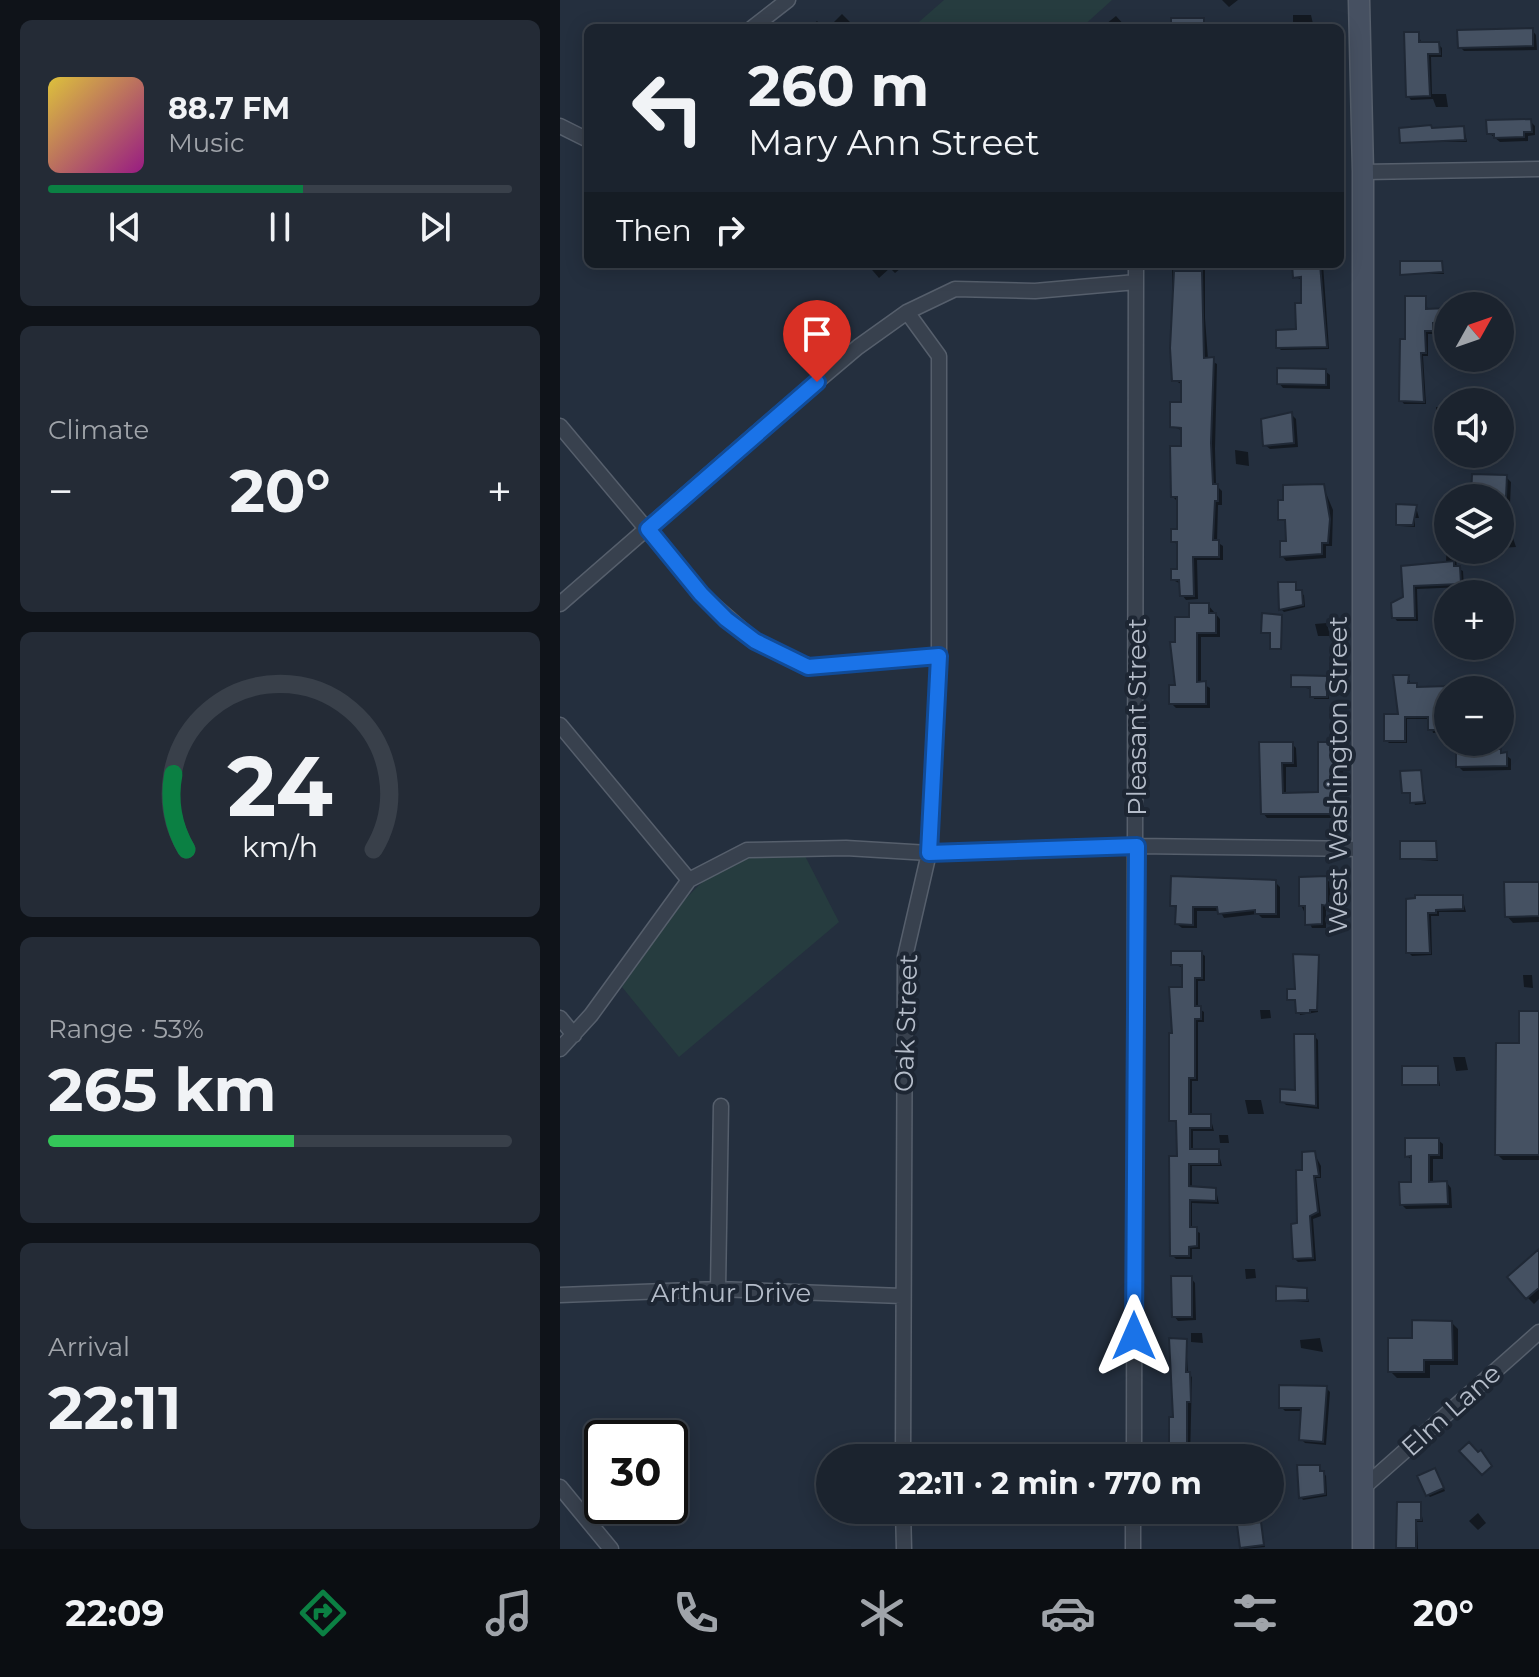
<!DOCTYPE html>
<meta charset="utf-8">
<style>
:root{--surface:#1b232e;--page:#242b36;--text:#f1f3f6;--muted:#a0a4aa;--line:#39404a;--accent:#0b8043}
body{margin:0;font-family:Montserrat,sans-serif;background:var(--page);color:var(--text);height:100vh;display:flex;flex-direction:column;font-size:30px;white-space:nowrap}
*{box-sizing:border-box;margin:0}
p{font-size:26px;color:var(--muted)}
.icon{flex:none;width:44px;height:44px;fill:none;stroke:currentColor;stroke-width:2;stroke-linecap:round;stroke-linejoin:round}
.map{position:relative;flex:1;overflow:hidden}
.sheet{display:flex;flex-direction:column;gap:20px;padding:20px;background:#0f1319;width:560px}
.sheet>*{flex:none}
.hud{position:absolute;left:24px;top:24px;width:760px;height:244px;border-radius:12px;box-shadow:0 4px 20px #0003,0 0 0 2px var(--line);background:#1b232e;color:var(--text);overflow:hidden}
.needle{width:52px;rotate:50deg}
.tools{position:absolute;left:874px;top:292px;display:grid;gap:16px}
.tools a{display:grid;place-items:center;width:80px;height:80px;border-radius:50%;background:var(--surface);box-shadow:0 4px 20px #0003,0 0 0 2px var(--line);font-size:40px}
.speed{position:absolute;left:24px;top:1420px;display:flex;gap:16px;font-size:40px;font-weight:700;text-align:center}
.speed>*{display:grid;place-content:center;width:104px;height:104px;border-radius:50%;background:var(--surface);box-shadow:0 4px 20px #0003,0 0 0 2px var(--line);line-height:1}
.speed .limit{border:4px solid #111;border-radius:12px;background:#fff;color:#111}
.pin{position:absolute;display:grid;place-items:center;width:68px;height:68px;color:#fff;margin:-82px -34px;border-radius:50% 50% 50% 0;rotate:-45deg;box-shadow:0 0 8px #0007}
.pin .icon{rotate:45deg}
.me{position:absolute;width:88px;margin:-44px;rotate:0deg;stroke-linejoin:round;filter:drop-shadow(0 0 6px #0008)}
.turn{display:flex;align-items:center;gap:28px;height:168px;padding:0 32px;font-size:36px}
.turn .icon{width:104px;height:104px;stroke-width:2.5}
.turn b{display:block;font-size:56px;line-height:68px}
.then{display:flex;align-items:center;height:76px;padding:0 32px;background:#0003;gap:16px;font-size:30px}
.big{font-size:60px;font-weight:700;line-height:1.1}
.sheet .card{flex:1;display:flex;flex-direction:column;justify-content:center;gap:12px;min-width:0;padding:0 28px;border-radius:12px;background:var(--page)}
.sheet .dial{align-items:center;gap:0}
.dial svg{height:208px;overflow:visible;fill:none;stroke:var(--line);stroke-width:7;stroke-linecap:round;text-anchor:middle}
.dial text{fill:var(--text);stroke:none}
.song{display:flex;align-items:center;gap:24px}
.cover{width:96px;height:96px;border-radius:12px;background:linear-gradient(135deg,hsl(50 70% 55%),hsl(310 70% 35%))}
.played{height:8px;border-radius:4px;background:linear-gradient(90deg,var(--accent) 55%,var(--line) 55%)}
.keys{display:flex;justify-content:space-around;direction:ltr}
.heat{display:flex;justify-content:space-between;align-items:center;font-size:44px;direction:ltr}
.charge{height:12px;border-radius:6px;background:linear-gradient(90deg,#34c759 53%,var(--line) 0)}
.trip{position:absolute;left:256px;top:1444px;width:468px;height:80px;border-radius:40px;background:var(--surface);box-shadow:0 4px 20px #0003,0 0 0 2px var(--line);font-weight:700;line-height:80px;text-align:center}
.dock{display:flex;height:128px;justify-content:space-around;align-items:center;background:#0b0e12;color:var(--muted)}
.dock .icon{width:56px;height:56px}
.dock .on{color:var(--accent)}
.dock b{font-size:36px;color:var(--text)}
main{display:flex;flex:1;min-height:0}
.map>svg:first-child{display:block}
.green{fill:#263c3f}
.shadow{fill:#0007}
.building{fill:#455162;stroke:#1f2835;stroke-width:2}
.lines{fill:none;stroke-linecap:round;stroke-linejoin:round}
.minor-casing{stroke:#565f6c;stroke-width:17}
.secondary-casing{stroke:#565f6c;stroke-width:23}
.minor{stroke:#38414e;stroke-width:14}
.secondary{stroke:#465061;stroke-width:20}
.route-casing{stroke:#114b97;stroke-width:20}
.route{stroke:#1a73e8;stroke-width:14}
.labels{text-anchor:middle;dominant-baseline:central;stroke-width:8;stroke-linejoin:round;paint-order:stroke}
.street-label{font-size:26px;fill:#b4bcc9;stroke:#1d2633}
</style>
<main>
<section class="sheet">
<div class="card">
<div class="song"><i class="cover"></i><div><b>88.7 FM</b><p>Music</p></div></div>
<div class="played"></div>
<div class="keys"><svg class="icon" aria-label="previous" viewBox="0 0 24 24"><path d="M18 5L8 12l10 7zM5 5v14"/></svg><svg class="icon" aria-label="pause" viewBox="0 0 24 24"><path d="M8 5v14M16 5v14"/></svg><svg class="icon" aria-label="next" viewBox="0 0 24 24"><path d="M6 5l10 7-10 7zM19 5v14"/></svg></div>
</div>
<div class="card"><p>Climate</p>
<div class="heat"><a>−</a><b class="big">20°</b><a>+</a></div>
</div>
<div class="card dial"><svg viewBox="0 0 100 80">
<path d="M14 69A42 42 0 1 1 86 69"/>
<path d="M14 69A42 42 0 0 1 9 40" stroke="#0b8043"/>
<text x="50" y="56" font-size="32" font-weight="700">24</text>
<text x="50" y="72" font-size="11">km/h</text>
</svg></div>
<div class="card"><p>Range · 53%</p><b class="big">265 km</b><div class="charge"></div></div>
<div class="card"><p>Arrival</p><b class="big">22:11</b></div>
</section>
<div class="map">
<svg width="979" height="1549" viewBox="0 0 979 1549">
<rect width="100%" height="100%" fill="#242f3e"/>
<path class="green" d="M384,0h168l-31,28h-169z
M245,856l34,66 -160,135 -57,-70c29,-40 74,-122 127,-130 18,-3 38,-1 56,-1z"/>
<path class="shadow" d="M662,0h16l-9,7z
M282,14l14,14h-17l-5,-6z
M733,15h18l3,13h-21z
M556,16l11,12h-26z
M257,21l7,7h-16z
M972,30l4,5 1,15 -73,1 -4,-4z
M858,34l4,10h16l4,4v9h-11l1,37h14l2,13h-12l-3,-8 -22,1 -3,-4z
M970,121l5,5v9l-7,1v5l-28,1 -11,-9z
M904,128l3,14h-65z
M882,263l2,11h-42z
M307,264h39l-11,9 -5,-5 -11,10z
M612,264h39l-6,1v53l3,41 9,5 -2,85 1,36 6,6v14h-4l-1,37 6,4v14h-26l1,39 -12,1 -4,-5 -1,-11 -8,-4 6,-10v-24l-6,-5 6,-10 -2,-30 -4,-4 10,-66 -11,-5 11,-22v-19l-9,-5z
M734,264h29l6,85 -48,1 -3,-3 20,-16 5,-26v-25l-8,-3z
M865,298l3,13 20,-1v15l-12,1v8h-8v22h-5l3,48h-22l-3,-4z
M899,358h13v13h-9z
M765,371l5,4v14l-47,-1 -4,-5z
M876,407h10v10h-10z
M732,415l4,4 2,28 -28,2 -5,-4z
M675,450l13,2 1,14 -13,-2z
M946,477l5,5 -1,22h-10v-6h-27z
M763,486l10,24 -1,36h-6v12l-40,3 -4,-5 6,-13v-20l-8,-4z
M856,507l3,11h-4v9l-15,-1 -2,-2z
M887,535l1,15h7l2,18 6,3 1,16 -47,2 1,32h-21l-3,-4 11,-19 -2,-30 43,-5z
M940,535h12l4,12 -16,1z
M735,584l3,8 6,3 1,12 -21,5 -3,-3z
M648,605l12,14v18h-19v46l9,5v20h-34l-5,-5 6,-16v-43l14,-25z
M879,612h9v16l-9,-3z
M721,617l1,33h-8l-2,-16 -9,-2z
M767,623l3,13h-12l-3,-12z
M848,677l3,8 9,4 49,1h-21v42l-15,1 -3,-14h-23v24h-18l-3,-3 14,-24z
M766,678l3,21h-15l-2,-10 -19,-3z
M701,744h31l4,4 1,19h-11v27h34l19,-50 4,4v43h-8l1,27h-69l-4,-5z
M940,751l11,8v11l-48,1 -5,-5z
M860,772l6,32 -11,1 -3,-10 -9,-3z
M876,843l2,18 -36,-2z
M766,878l4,5 1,27 -5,-2v20h-14l-11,-23z
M715,882l5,5v31h-18l-4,-4 -34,4 -4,-7h-23v17h-15l-5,-4 1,-14 -6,-5z
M979,883v39l-26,1 -6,-7z
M902,897l4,15h-27v4h-8l1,39 -20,1 -4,-4v-51z
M641,953l4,3v25h-7v27l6,4v10h-6v59h-6v35h18l4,15h-21v20h25l4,15h-30v23l24,1 3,14 -27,-1v26l8,4v16h-8v10h-16l-4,-4 6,-131 -7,-4 4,-85 9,-46v-21l-11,-4z
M758,957v55l-18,3 -3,-13 -8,-3z
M963,975h9l1,13 -9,-1z
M700,1010h10l1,8 -10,1z
M979,1013v147h-36l-6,-6 24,-109z
M754,1036l4,4 1,69 -33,-4 -4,-4 15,-9z
M893,1057h12l3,13 -12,1z
M877,1068l3,18 -36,-2z
M685,1100h16l3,14h-16z
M659,1135h9l1,8h-9z
M878,1140l5,4v15h-10v25l14,-1 4,5 1,20 -46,1 -4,-4 11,-21v-23l-6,-5z
M754,1153l7,13v12h-5l5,38 -8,3 3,42 -18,1 -3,-3 9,-87z
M979,1252v47l-5,5 -6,-6z
M685,1269h10l1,9 -10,1z
M631,1278l4,5 1,37 -18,1 -4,-5z
M746,1290l3,12 -31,-2z
M892,1323l6,6v36h-28v13h-33l-7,-7 24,-30z
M631,1333h11l1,10 -12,-1z
M760,1338l3,14 -22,-4 -1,-8z
M626,1341l2,33 4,3 -2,81h-18z
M766,1388l4,4 -4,53 -21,-2 -4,-4 1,-28h-17l-4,-4z
M759,1467l7,9 1,20 -24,4 -2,-3z
M877,1473l8,18 -15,6 -2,-2z
M860,1504l3,18h-6l1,27h-18z
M918,1513l8,10 -8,7 -9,-9z
M700,1524l5,23 -21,2 -2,-2z"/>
<path class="building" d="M611,18h33v10h-33z
M973,28v18l-75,2 -1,-18z
M844,32h15v10h20l1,12h-12l2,42 -24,1z
M971,119l1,13h-8v5l-30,1v-4h-7l-1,-14z
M871,125l1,3 32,-2 1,14 -65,3 -1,-15z
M840,261h42l1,11 -43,3z
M732,264h28l7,83 -51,1v-18l20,-1 -1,-26h6v-26l-8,1z
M614,271h28l2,87 10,-1 -3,86 2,41h5v17h-3l-2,39h6v17h-26l1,39h-14l-1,-16h-8v-11h6v-27h-6v-13h6v-32h-6l-1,-51h11v-18l-11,-1v-25h11v-21h-9l-2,-33z
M845,296h21v13l22,-1v15h-15v8h-8l1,22h-5l3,49 -25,-1 1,-62h5z
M717,368l49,1v16l-49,-1z
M732,412l2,31 -31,3 -2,-27z
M912,474l35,1 -1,23h-35z
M764,484l6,35 -2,24h-6v11l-42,3v-16h6l-1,-21h-7v-20h5v-15z
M836,504l21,1 -4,20h-17z
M894,561v5h6l1,18 -47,2 1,32h-23l-1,-15 12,-6 -2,-31z
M718,582h18v8h6l1,15 -24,5z
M629,603h20v10h7v20h-19v49l9,-1v23h-37v-19h6l-5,-43h5v-25h14z
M702,613l20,2 -1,34h-11v-16h-9z
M731,675l36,1v21h-17v-10h-19z
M833,675h16l-1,8h9v4l31,-1v44h-20v-13h-23v24h-21v-27h14z
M699,742h34v21h-11l1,30 35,-1v-50h21v45h-7v27h-71z
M896,749h45v4l6,-1v14l-51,1z
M861,770l3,32 -14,1v-10h-8l-2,-22z
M840,841h36l1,18h-37z
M611,876l105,4v34h-21v-4l-37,4 -1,-7h-24v18l-18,-1 1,-18h-6z
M767,876v30l-5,-1v19l-17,1v-19h-6v-29z
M944,882h35v34l-34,1z
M855,895h48v14l-27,1v3h-8l2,40h-24v-54l9,-1z
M611,951h31v27h-7v28h6v13h-6v59h-6v36h22v14h-21v21h29v15h-30v22l27,2v13l-26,-1v27h7v19l-8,1v9h-19l-1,-100h8l-1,-35h-7v-88h3l-3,-46h13v-22h-11z
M733,954l26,1 -2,55h-7v3h-14l-1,-13h-8v-11h8z
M959,1011h20v144h-44l1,-112h23z
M734,1034h21l1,72 -36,-4v-13l15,1z
M842,1066h36v19h-36z
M845,1138h34v17h-10v27l18,-1 1,23 -48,1 -1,-23h12v-26l-6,1z
M755,1151l4,25h-5l4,36 -8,4 3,42 -20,1 -2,-35 6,-1 -1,-53h6v-18z
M979,1249v39l-13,11 -19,-22z
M611,1276h21v41h-20z
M716,1286l31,2v12l-31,1z
M852,1320l40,1 1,39h-29v12h-36v-34h24z
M609,1338l18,1 -1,33h4l1,30h-4v56h-18v-41h4z
M719,1385l48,1 -4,56 -24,-2 2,-32h-22z
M909,1442l9,10 3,-2 11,16 -10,9 -23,-24z
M737,1465h23v6h4l1,23 -26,4z
M875,1468l9,20 -18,8 -9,-20z
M837,1502h24v18h-5v28h-20z
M701,1522l3,23 -24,3 -3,-23z"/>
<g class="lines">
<defs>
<path id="minor" d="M192,28l36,-28
M0,126l28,14
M803,172l176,-3
M0,426l141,168 54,47 53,26 131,-11
M0,604l215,-187 83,-70 49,-35 48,-23 80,2 101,-9
M0,725l129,155
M0,1018l14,17
M0,1049l31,-34 98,-135 58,-30 99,-2 83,5 208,-7 227,3
M158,1289l3,-183
M0,1295l158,-6 184,7
M343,1458l2,-501 24,-104 10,-197v-300l-32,-44
M574,1458l2,-1194
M0,1487l51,62
M803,1488l176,-156
M343,1510l1,39
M573,1549v-39"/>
<path id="secondary" d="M799,0l4,172v1377"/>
</defs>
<use href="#minor" class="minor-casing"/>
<use href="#secondary" class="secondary-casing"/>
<use href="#minor" class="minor"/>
<use href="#secondary" class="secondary"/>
</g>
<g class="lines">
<defs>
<path id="route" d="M257,382l-169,147 53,65 25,25 29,22 53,26 131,-11 -10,197 208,-7 -3,490"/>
</defs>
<use href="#route" class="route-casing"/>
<use href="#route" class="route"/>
</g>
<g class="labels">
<g class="street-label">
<text transform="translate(577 717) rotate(-90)">Pleasant Street</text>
<text transform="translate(778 775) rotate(-90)">West Washington Street</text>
<text transform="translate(346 1023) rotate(-88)">Oak Street</text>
<text x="171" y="1293">Arthur Drive</text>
<text transform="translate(891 1410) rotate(-42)">Elm Lane</text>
</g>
</g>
</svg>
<div class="tools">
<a><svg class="needle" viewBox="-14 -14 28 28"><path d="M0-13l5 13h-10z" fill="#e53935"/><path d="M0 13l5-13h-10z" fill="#a0a4aa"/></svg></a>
<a><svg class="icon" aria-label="sound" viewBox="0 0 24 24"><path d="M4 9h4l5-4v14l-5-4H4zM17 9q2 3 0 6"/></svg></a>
<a><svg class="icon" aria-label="layers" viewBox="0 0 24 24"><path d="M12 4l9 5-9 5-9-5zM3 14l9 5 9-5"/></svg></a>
<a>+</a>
<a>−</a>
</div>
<div class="speed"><div class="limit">30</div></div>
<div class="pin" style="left:257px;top:382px;background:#d93025"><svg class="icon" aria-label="arrive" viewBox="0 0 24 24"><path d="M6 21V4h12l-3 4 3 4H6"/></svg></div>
<svg class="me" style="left:574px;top:1336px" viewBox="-20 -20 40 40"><path d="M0-17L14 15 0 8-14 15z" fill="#1a73e8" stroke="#fff" stroke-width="4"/></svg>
<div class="trip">22:11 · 2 min · 770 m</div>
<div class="hud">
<div class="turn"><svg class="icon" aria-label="left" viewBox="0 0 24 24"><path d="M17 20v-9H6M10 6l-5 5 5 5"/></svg><div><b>260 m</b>Mary Ann Street</div></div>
<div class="then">Then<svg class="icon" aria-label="right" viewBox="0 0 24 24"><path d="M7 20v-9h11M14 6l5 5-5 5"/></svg></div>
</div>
</div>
</main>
<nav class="dock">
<b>22:09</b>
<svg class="icon on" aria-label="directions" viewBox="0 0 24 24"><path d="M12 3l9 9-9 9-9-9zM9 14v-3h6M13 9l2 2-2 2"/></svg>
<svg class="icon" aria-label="music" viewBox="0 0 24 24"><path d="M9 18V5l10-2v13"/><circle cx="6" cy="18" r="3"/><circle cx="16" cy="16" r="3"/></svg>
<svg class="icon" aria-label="phone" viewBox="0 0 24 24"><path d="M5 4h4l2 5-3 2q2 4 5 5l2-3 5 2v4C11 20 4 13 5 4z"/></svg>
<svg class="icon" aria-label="climate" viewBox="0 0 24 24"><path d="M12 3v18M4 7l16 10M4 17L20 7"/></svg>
<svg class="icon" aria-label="car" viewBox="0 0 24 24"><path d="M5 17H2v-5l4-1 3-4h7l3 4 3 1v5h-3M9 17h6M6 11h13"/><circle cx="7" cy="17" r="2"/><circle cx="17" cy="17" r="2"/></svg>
<svg class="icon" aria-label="filters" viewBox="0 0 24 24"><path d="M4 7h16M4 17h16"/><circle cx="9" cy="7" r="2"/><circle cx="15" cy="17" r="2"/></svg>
<b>20°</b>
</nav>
